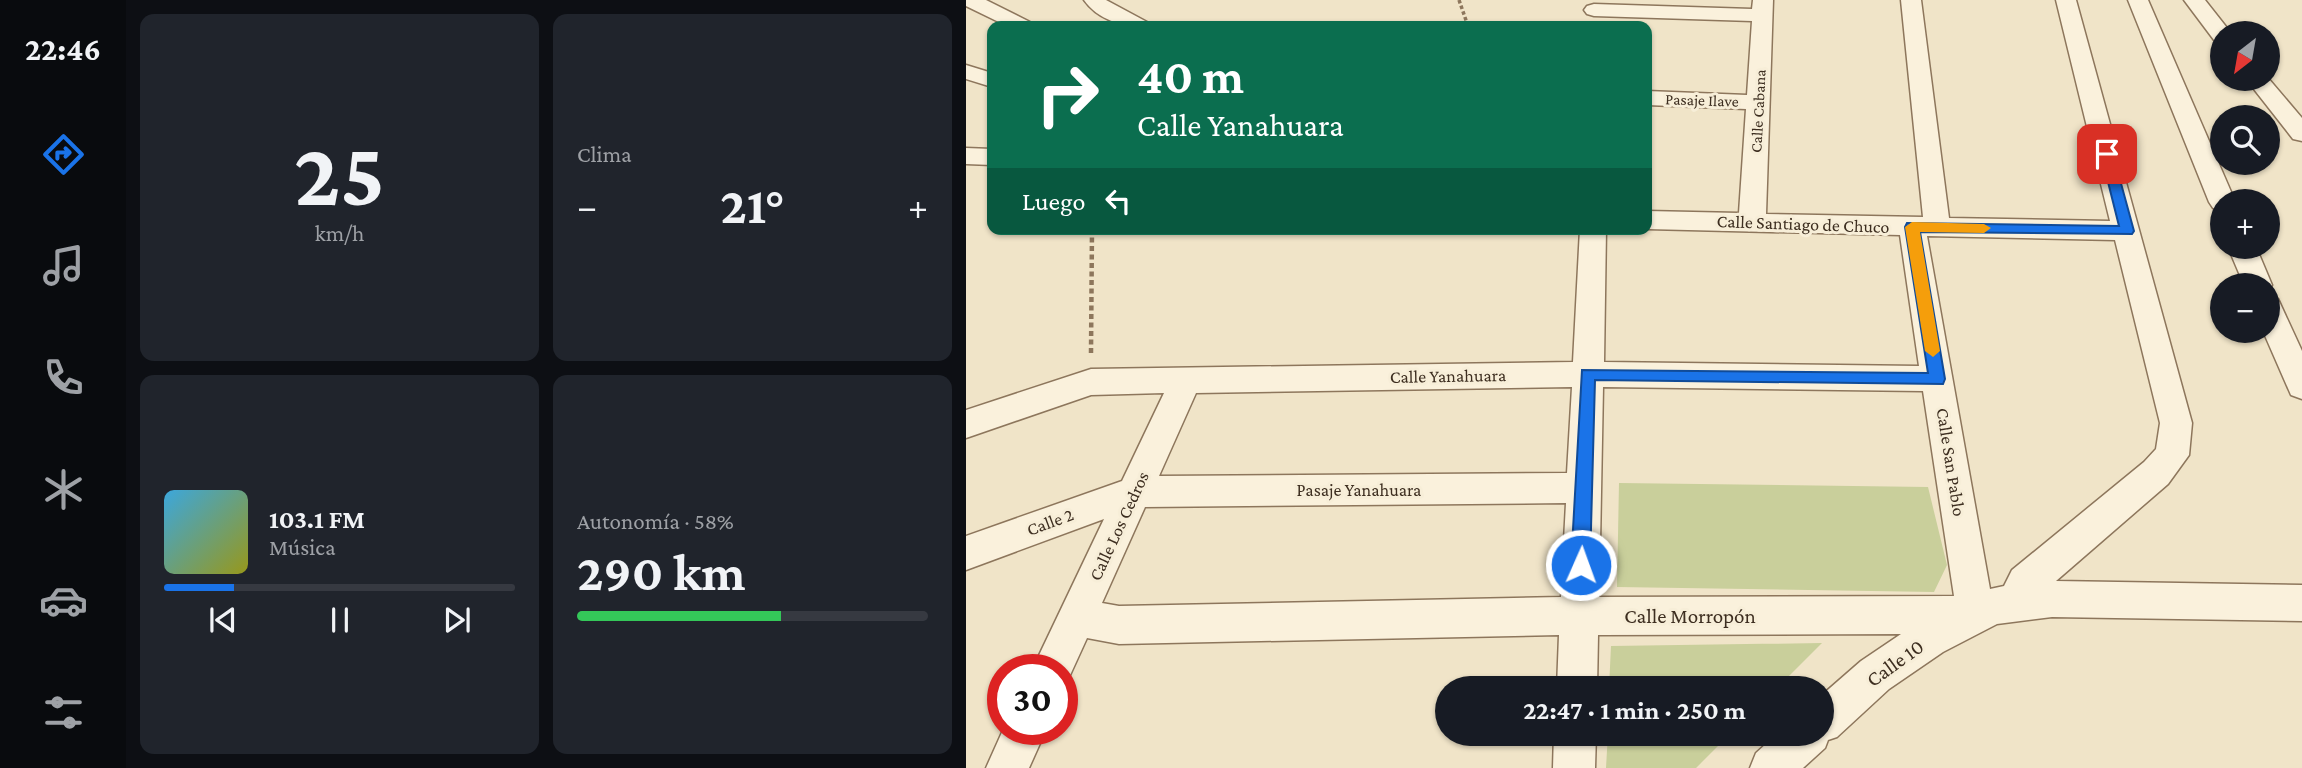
<!DOCTYPE html>
<html lang="es">
<meta charset="utf-8">
<style>
:root{--surface:#171b24;--page:#20242c;--text:#f1f3f6;--muted:#9ea1a6;--line:#363941;--accent:#1a73e8}
body{margin:0;font-family:"Crimson Pro",serif;background:var(--page);color:var(--text);height:100vh;display:flex;flex-direction:column;font-size:26px;white-space:nowrap}
*{box-sizing:border-box;margin:0}
p{font-size:23px;color:var(--muted)}
.icon{flex:none;width:38px;height:38px;fill:none;stroke:currentColor;stroke-width:2;stroke-linecap:round;stroke-linejoin:round}
.map{position:relative;flex:1;overflow:hidden}
.details{display:flex;flex-direction:column;gap:14px;padding:14px;background:#0d0f14;width:840px}
.details>*{flex:none}
.guide{position:absolute;left:21px;top:21px;width:665px;height:214px;border-radius:14px;box-shadow:0 2px 5px #0004;background:#0b6e4f;color:#fff;overflow:hidden}
.needle{width:46px;rotate:211deg}
.fabs{position:absolute;left:1244px;top:21px;display:grid;gap:14px}
.fabs a{display:grid;place-items:center;width:70px;height:70px;border-radius:50%;background:var(--surface);box-shadow:0 2px 5px #0004;font-size:35px}
.speed{position:absolute;left:21px;top:654px;display:flex;gap:14px;font-size:35px;font-weight:700;text-align:center}
.speed>*{display:grid;place-content:center;width:91px;height:91px;border-radius:50%;background:var(--surface);box-shadow:0 2px 5px #0004;line-height:1}
.speed .limit{border:10px solid #d22;background:#fff;color:#111}
.pin{position:absolute;display:grid;place-items:center;width:60px;height:60px;color:#fff;margin:-30px;border-radius:14px;box-shadow:0 4px 10px #0006}
.me{position:absolute;width:77px;margin:-38px;rotate:2deg;stroke-linejoin:round;filter:drop-shadow(0 0 5px #0008)}
.turn{display:flex;align-items:center;gap:24px;height:147px;padding:0 35px;font-size:32px}
.turn .icon{width:91px;height:91px;stroke-width:2.5}
.turn b{display:block;font-size:49px;line-height:60px}
.then{display:flex;align-items:center;height:66px;padding:0 35px;background:#0003;gap:14px;font-size:26px}
.big{font-size:52px;font-weight:700;line-height:1.1}
.details .widget{flex:1;display:flex;flex-direction:column;justify-content:center;gap:10px;min-width:0;padding:0 24px;border-radius:14px;background:var(--page)}
.details .dial{align-items:center;gap:0}
.dial b{font-size:91px;line-height:1}
.song{display:flex;align-items:center;gap:21px}
.cover{width:84px;height:84px;border-radius:10px;background:linear-gradient(135deg,hsl(200 70% 55%),hsl(60 70% 35%))}
.played{height:7px;border-radius:4px;background:linear-gradient(90deg,var(--accent) 20%,var(--line) 20%)}
.keys{display:flex;justify-content:space-around;direction:ltr}
.heat{display:flex;justify-content:space-between;align-items:center;font-size:38px;direction:ltr}
.charge{height:10px;border-radius:5px;background:linear-gradient(90deg,#34c759 58%,var(--line) 0)}
.details .tiles{flex:1;display:grid;gap:14px;grid-template-columns:repeat(2,1fr)}
.trip{position:absolute;left:469px;top:676px;width:399px;height:70px;border-radius:35px;background:var(--surface);box-shadow:0 2px 5px #0004;font-weight:700;line-height:70px;text-align:center}
main{display:flex;flex:1;min-height:0}
.tabs{display:flex;flex-direction:column;width:126px;justify-content:space-around;align-items:center;background:#090b0e;color:var(--muted)}
.tabs .icon{width:49px;height:49px}
.tabs .current{color:var(--accent)}
.tabs b{font-size:32px;color:var(--text)}
.map>svg:first-child{display:block}
.green{fill:#c9cf9b}
.lines{fill:none;stroke-linecap:round;stroke-linejoin:round}
.minor-casing{stroke:#8d765c;stroke-width:3}
.path-far1{stroke:#8d765c;stroke-width:3.5;stroke-dasharray:3.5 2.5;stroke-linecap:butt}
.path{stroke:#8d765c;stroke-width:4.5;stroke-dasharray:5 3.5;stroke-linecap:butt}
.minor{fill:#faf1dc;fill-rule:evenodd}
.route{fill:#1a73e8;stroke:#114b97;stroke-width:2}
.slow{fill:#f59e0b}
.labels{text-anchor:middle;dominant-baseline:central;stroke-width:6;stroke-linejoin:round;paint-order:stroke}
.far-street-label{font-size:16px;fill:#3d2e20;stroke:#f7eed8}
.street-label{font-size:18px;fill:#3d2e20;stroke:#f7eed8}
.near-street-label{font-size:21px;fill:#3d2e20;stroke:#f7eed8}
</style>
<main>
<nav class="tabs">
<b>22:46</b>
<svg class="icon current" aria-label="directions" viewBox="0 0 24 24"><path d="M12 3l9 9-9 9-9-9zM9 14v-3h6M13 9l2 2-2 2"/></svg>
<svg class="icon" aria-label="music" viewBox="0 0 24 24"><path d="M9 18V5l10-2v13"/><circle cx="6" cy="18" r="3"/><circle cx="16" cy="16" r="3"/></svg>
<svg class="icon" aria-label="phone" viewBox="0 0 24 24"><path d="M5 4h4l2 5-3 2q2 4 5 5l2-3 5 2v4C11 20 4 13 5 4z"/></svg>
<svg class="icon" aria-label="climate" viewBox="0 0 24 24"><path d="M12 3v18M4 7l16 10M4 17L20 7"/></svg>
<svg class="icon" aria-label="car" viewBox="0 0 24 24"><path d="M5 17H2v-5l4-1 3-4h7l3 4 3 1v5h-3M9 17h6M6 11h13"/><circle cx="7" cy="17" r="2"/><circle cx="17" cy="17" r="2"/></svg>
<svg class="icon" aria-label="filters" viewBox="0 0 24 24"><path d="M4 7h16M4 17h16"/><circle cx="9" cy="7" r="2"/><circle cx="15" cy="17" r="2"/></svg>
</nav>
<section class="details">
<div class="tiles">
<div class="widget dial"><b>25</b><p>km/h</p></div>
<div class="widget"><p>Clima</p>
<div class="heat"><a>−</a><b class="big">21°</b><a>+</a></div>
</div>
<div class="widget">
<div class="song"><i class="cover"></i><div><b>103.1 FM</b><p>Música</p></div></div>
<div class="played"></div>
<div class="keys"><svg class="icon" aria-label="previous" viewBox="0 0 24 24"><path d="M18 5L8 12l10 7zM5 5v14"/></svg><svg class="icon" aria-label="pause" viewBox="0 0 24 24"><path d="M8 5v14M16 5v14"/></svg><svg class="icon" aria-label="next" viewBox="0 0 24 24"><path d="M6 5l10 7-10 7zM19 5v14"/></svg></div>
</div>
<div class="widget"><p>Autonomía · 58%</p><b class="big">290 km</b><div class="charge"></div></div>
</div>
</section>
<div class="map">
<svg width="1336" height="768" viewBox="0 0 1336 768">
<rect width="100%" height="100%" fill="#f0e4c8"/>
<path class="green" d="M653,483l309,4 19,78 -13,27 -317,-5z
M856,643l-45,45h-168l2,-42z
M642,733h123l-35,35h-90z"/>
<g class="lines">
<defs>
<path id="minor" d="M0,0h20l44,22 3,4h-26l-41,-20z
M118,0h22l41,22 3,4c-25,1 -50,-4 -66,-26z
M787,0h20l-7,214 157,3 -22,-217h20l28,218 161,3 -54,-221h20l116,423 -3,32 -21,29 -112,97 246,4v36l-250,-4 -55,7 -54,28 -54,37 -52,48 -9,3 -3,8 -22,20h-53l6,-15 22,-20h44v-38l39,-34 40,-27 -303,1 -1,53h-40l2,-53 -440,9 -32,-6 -21,46 -4,2v-16h-30l72,-151 -138,51v-34l156,-55 42,-88 -73,2 -125,43v-28l125,-41 482,-7 7,-133h26l-2,133 315,4 -19,-131 -253,-6v-18l92,2 7,-104 -99,-4v-14l100,4 5,-74 -158,-5 -7,-2 -3,-4 3,-4 7,-2 158,5zM961,236l188,4 45,183 -4,26 -12,13 -132,108 -8,16 -14,3zM606,387l-5,86 -408,3 37,-83zM637,387l320,4 31,205 -355,1zM600,503l-5,94 -442,9 -17,-3 43,-96z
M1162,0h20l87,201h-13v10l-9,-3 -4,-6z
M1218,0h21l26,33h-9v8l-8,-1z
M0,65l26,8v14l-26,-8z
M1302,78l34,40v23l-9,-2 -47,-60z
M0,148l26,1v16l-26,-1z
M1262,247h28l16,38 -4,7v-7h-24z
M1302,296l10,3 24,52v48l-11,-4 -28,-64h5z
M37,730h43l-17,38h-43z
M588,733h42l-1,35h-42z"/>
</defs>
<use href="#minor" class="minor-casing"/>
<path class="path-far1" d="M493,0l9,26"/>
<path class="path" d="M125,353l1,-124"/>
<use href="#minor" class="minor"/>
</g>
<path class="route" d="M1141,150l6,4 21,77 -2,3 -212,-2 25,147 -2,5 -348,-4 -5,185 -3,6 -6,2 -7,-2 -3,-6 11,-195 346,3 -23,-146 2,-4 212,3 -18,-72z"/>
<path class="slow" d="M946,222l72,2 7,4 -7,5 -64,-1 20,119 -7,6 -8,-6 -20,-124z"/>
<g class="labels">
<g class="far-street-label">
<text transform="translate(736 100) rotate(2)">Pasaje Ilave</text>
<text transform="translate(792 111) rotate(-87)">Calle Cabana</text>
</g>
<g class="street-label">
<text transform="translate(837 224) rotate(2)">Calle Santiago de Chuco</text>
<text transform="translate(482 376) rotate(-1)">Calle Yanahuara</text>
<text transform="translate(985 462) rotate(81)">Calle San Pablo</text>
<text x="393" y="490">Pasaje Yanahuara</text>
<text transform="translate(84 522) rotate(-20)">Calle 2</text>
<text transform="translate(153 526) rotate(-65)">Calle Los Cedros</text>
</g>
<g class="near-street-label">
<text x="724" y="616">Calle Morropón</text>
<text transform="translate(929 663) rotate(-36)">Calle 10</text>
</g>
</g>
</svg>
<div class="fabs">
<a><svg class="needle" viewBox="-14 -14 28 28"><path d="M0-13l5 13h-10z" fill="#e53935"/><path d="M0 13l5-13h-10z" fill="#9ea1a6"/></svg></a>
<a><svg class="icon" aria-label="search" viewBox="0 0 24 24"><circle cx="10" cy="10" r="6"/><path d="M15 15l6 6"/></svg></a>
<a>+</a>
<a>−</a>
</div>
<div class="speed"><div class="limit">30</div></div>
<div class="pin" style="left:1141px;top:154px;background:#d93025"><svg class="icon" aria-label="arrive" viewBox="0 0 24 24"><path d="M6 21V4h12l-3 4 3 4H6"/></svg></div>
<svg class="me" style="left:615px;top:565px" viewBox="-20 -20 40 40"><circle r="17" fill="#1a73e8" stroke="#fff" stroke-width="3"/><path d="M0-11L8 9 0 5-8 9z" fill="#fff"/></svg>
<div class="trip">22:47 · 1 min · 250 m</div>
<div class="guide">
<div class="turn"><svg class="icon" aria-label="right" viewBox="0 0 24 24"><path d="M7 20v-9h11M14 6l5 5-5 5"/></svg><div><b>40 m</b>Calle Yanahuara</div></div>
<div class="then">Luego<svg class="icon" aria-label="left" viewBox="0 0 24 24"><path d="M17 20v-9H6M10 6l-5 5 5 5"/></svg></div>
</div>
</div>
</main>
